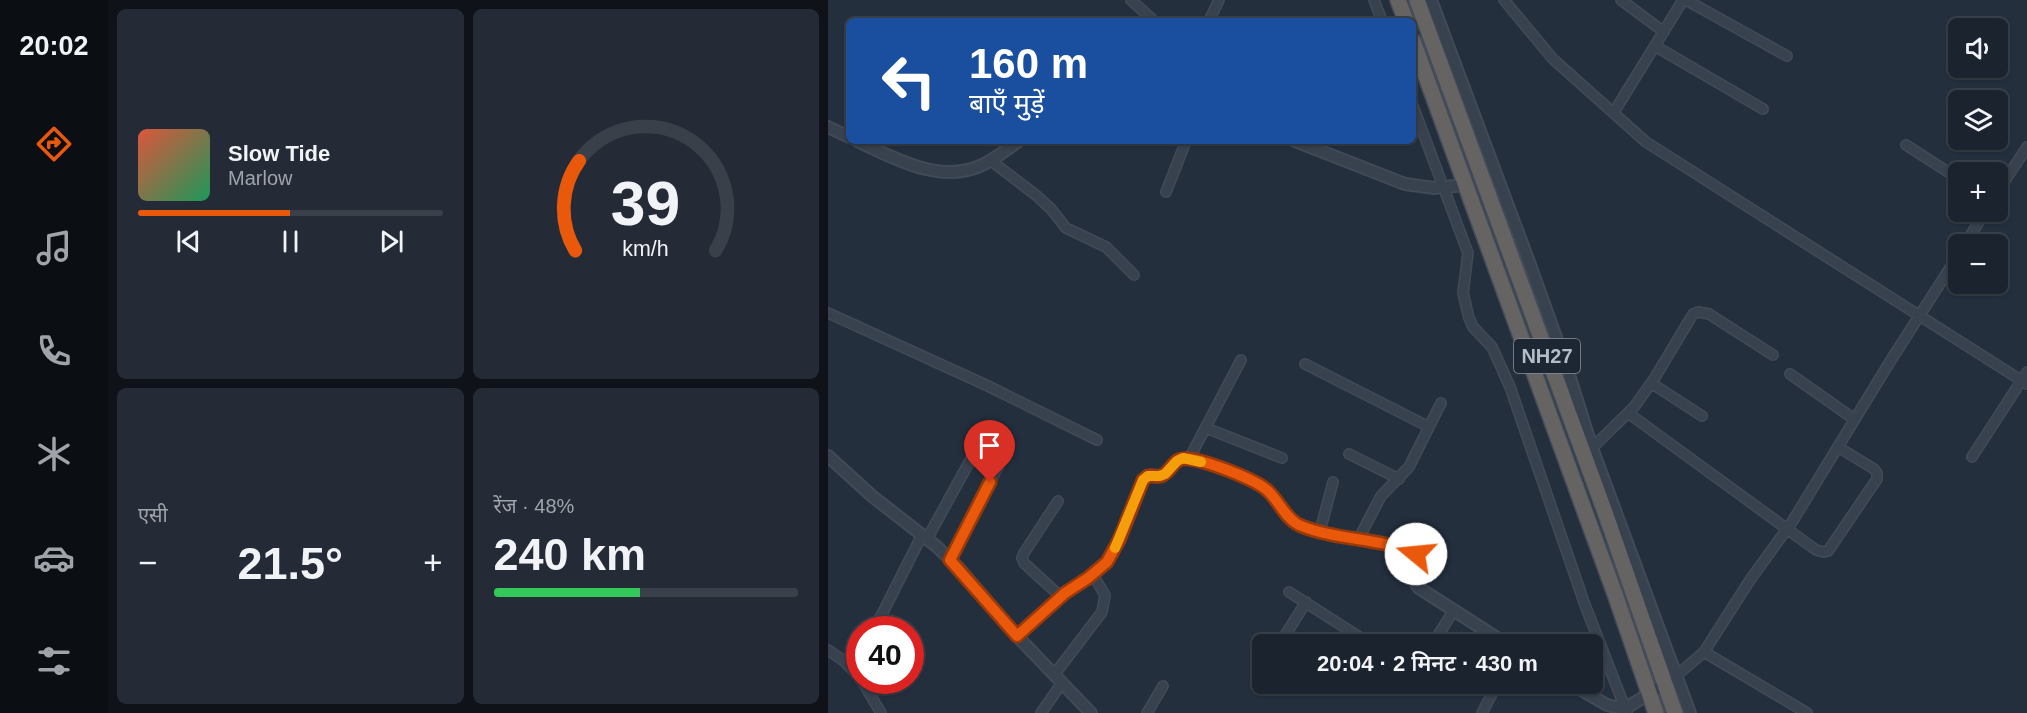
<!DOCTYPE html>
<html lang="hi">
<meta charset="utf-8">
<style>
:root{--surface:#1b232e;--page:#242b36;--text:#f1f3f6;--muted:#a0a4aa;--line:#39404a;--accent:#ea580c}
body{margin:0;font-family:Arial,"Noto Sans Devanagari",sans-serif;background:var(--page);color:var(--text);height:100vh;display:flex;flex-direction:column;font-size:22px;white-space:nowrap}
*{box-sizing:border-box;margin:0}
p{font-size:20px;color:var(--muted)}
.icon{flex:none;width:33px;height:33px;fill:none;stroke:currentColor;stroke-width:2;stroke-linecap:round;stroke-linejoin:round}
.map{position:relative;flex:1;overflow:hidden}
.sheet{display:flex;flex-direction:column;gap:9px;padding:9px;background:#0f1319;width:720px}
.sheet>*{flex:none}
.banner{position:absolute;left:18px;top:18px;width:570px;height:126px;border-radius:9px;box-shadow:0 2px 4px #0004,0 0 0 2px var(--line);background:#1a4fa0;color:#fff;overflow:hidden}
.tools{position:absolute;left:1120px;top:18px;display:grid;gap:12px}
.tools a{display:grid;place-items:center;width:60px;height:60px;border-radius:9px;background:var(--surface);box-shadow:0 2px 4px #0004,0 0 0 2px var(--line);font-size:30px}
.speed{position:absolute;left:18px;top:616px;display:flex;gap:12px;font-size:30px;font-weight:700;text-align:center}
.speed>*{display:grid;place-content:center;width:78px;height:78px;border-radius:50%;background:var(--surface);box-shadow:0 2px 4px #0004,0 0 0 2px var(--line);line-height:1}
.speed .limit{border:9px solid #d22;background:#fff;color:#111}
.pin{position:absolute;display:grid;place-items:center;width:51px;height:51px;color:#fff;margin:-62px -26px;border-radius:50% 50% 50% 0;rotate:-45deg;box-shadow:0 0 6px #0007}
.pin .icon{rotate:45deg}
.me{position:absolute;width:66px;margin:-33px;rotate:287deg;stroke-linejoin:round;filter:drop-shadow(0 0 4px #0008)}
.turn{display:flex;align-items:center;gap:21px;height:126px;padding:0 24px;font-size:27px}
.turn .icon{width:78px;height:78px;stroke-width:2.5}
.turn b{display:block;font-size:42px;line-height:51px}
.big{font-size:45px;font-weight:600;line-height:1.1}
.sheet .widget{flex:1;display:flex;flex-direction:column;justify-content:center;gap:9px;min-width:0;padding:0 21px;border-radius:9px;background:var(--page)}
.sheet .dial{align-items:center;gap:0}
.dial svg{height:156px;overflow:visible;fill:none;stroke:var(--line);stroke-width:7;stroke-linecap:round;text-anchor:middle}
.dial text{fill:var(--text);stroke:none}
.song{display:flex;align-items:center;gap:18px}
.cover{width:72px;height:72px;border-radius:9px;background:linear-gradient(135deg,hsl(10 70% 55%),hsl(150 70% 35%))}
.played{height:6px;border-radius:3px;background:linear-gradient(90deg,var(--accent) 50%,var(--line) 50%)}
.keys{display:flex;justify-content:space-around;direction:ltr}
.heat{display:flex;justify-content:space-between;align-items:center;font-size:33px;direction:ltr}
.charge{height:9px;border-radius:4px;background:linear-gradient(90deg,#34c759 48%,var(--line) 0)}
.sheet .tiles{flex:1;display:grid;gap:9px;grid-template-columns:repeat(2,1fr)}
.trip{position:absolute;left:424px;top:634px;width:351px;height:60px;border-radius:9px;background:var(--surface);box-shadow:0 2px 4px #0004,0 0 0 2px var(--line);font-weight:600;line-height:60px;text-align:center}
main{display:flex;flex:1;min-height:0}
.tabs{display:flex;flex-direction:column;width:108px;justify-content:space-around;align-items:center;background:#0b0e12;color:var(--muted)}
.tabs .icon{width:42px;height:42px}
.tabs .selected{color:var(--accent)}
.tabs b{font-size:27px;color:var(--text)}
.map>svg:first-child{display:block}
.lines{fill:none;stroke-linecap:round;stroke-linejoin:round}
.minor-casing{stroke:#414a57;stroke-width:12}
.tertiary-casing{stroke:#414a57;stroke-width:14}
.trunk-casing{stroke:#434c59;stroke-width:18}
.minor{stroke:#38414e;stroke-width:9}
.tertiary{stroke:#38414e;stroke-width:10}
.trunk{stroke:#656462;stroke-width:15}
.route-casing{stroke:#983908;stroke-width:15}
.route{stroke:#ea580c;stroke-width:10}
.slow{stroke:#f59e0b;stroke-width:10}
.labels{text-anchor:middle;dominant-baseline:central;stroke-width:6;stroke-linejoin:round;paint-order:stroke}
.shield{fill:#1d2633;stroke:#878f9c;stroke-width:1.5}
.shield-label{font-size:20px;font-weight:bold;fill:#b4bcc9}
</style>
<main>
<nav class="tabs">
<b>20:02</b>
<svg class="icon selected" aria-label="directions" viewBox="0 0 24 24"><path d="M12 3l9 9-9 9-9-9zM9 14v-3h6M13 9l2 2-2 2"/></svg>
<svg class="icon" aria-label="music" viewBox="0 0 24 24"><path d="M9 18V5l10-2v13"/><circle cx="6" cy="18" r="3"/><circle cx="16" cy="16" r="3"/></svg>
<svg class="icon" aria-label="phone" viewBox="0 0 24 24"><path d="M5 4h4l2 5-3 2q2 4 5 5l2-3 5 2v4C11 20 4 13 5 4z"/></svg>
<svg class="icon" aria-label="climate" viewBox="0 0 24 24"><path d="M12 3v18M4 7l16 10M4 17L20 7"/></svg>
<svg class="icon" aria-label="car" viewBox="0 0 24 24"><path d="M5 17H2v-5l4-1 3-4h7l3 4 3 1v5h-3M9 17h6M6 11h13"/><circle cx="7" cy="17" r="2"/><circle cx="17" cy="17" r="2"/></svg>
<svg class="icon" aria-label="filters" viewBox="0 0 24 24"><path d="M4 7h16M4 17h16"/><circle cx="9" cy="7" r="2"/><circle cx="15" cy="17" r="2"/></svg>
</nav>
<section class="sheet">
<div class="tiles">
<div class="widget">
<div class="song"><i class="cover"></i><div><b>Slow Tide</b><p>Marlow</p></div></div>
<div class="played"></div>
<div class="keys"><svg class="icon" aria-label="previous" viewBox="0 0 24 24"><path d="M18 5L8 12l10 7zM5 5v14"/></svg><svg class="icon" aria-label="pause" viewBox="0 0 24 24"><path d="M8 5v14M16 5v14"/></svg><svg class="icon" aria-label="next" viewBox="0 0 24 24"><path d="M6 5l10 7-10 7zM19 5v14"/></svg></div>
</div>
<div class="widget dial"><svg viewBox="0 0 100 80">
<path d="M14 69A42 42 0 1 1 86 69"/>
<path d="M14 69A42 42 0 0 1 16 23" stroke="#ea580c"/>
<text x="50" y="56" font-size="32" font-weight="700">39</text>
<text x="50" y="72" font-size="11">km/h</text>
</svg></div>
<div class="widget"><p>एसी</p>
<div class="heat"><a>−</a><b class="big">21.5°</b><a>+</a></div>
</div>
<div class="widget"><p>रेंज · 48%</p><b class="big">240 km</b><div class="charge"></div></div>
</div>
</section>
<div class="map">
<svg width="1199" height="713" viewBox="0 0 1199 713">
<rect width="100%" height="100%" fill="#242f3e"/>
<g class="lines">
<defs>
<path id="minor" d="M303,0l23,21
M546,0l8,21
M676,0l49,59 93,83 381,242
M793,0l43,32
M858,0l101,56
M381,21l10,-21
M827,46l108,63
M585,106l55,147 -5,40 6,25 4,9 19,20 18,40 75,218 42,108
M786,112l69,-112
M1078,145l53,34
M162,160l47,36 14,13 15,19 40,19 28,28
M1170,191l29,-44
M338,192l20,-51
M1137,244l20,-32
M0,313l160,73 109,54
M477,364l124,63
M962,374l64,45
M823,383l51,33
M800,413l188,137 7,2 5,-1 49,-72v-6l-3,-4 -36,-22
M378,428l76,30
M764,448l42,-41 20,-28 39,-65 5,-2 11,2 64,41
M521,454l50,25
M1144,457l55,-85
M361,459l52,-99
M230,501l-34,52 -2,5 2,5 36,33
M492,531l13,-49
M531,538l22,-42 28,-29 32,-64
M99,539l56,-102
M122,560l50,-97
M461,592l83,53
M46,630l48,-95
M451,645l27,-43
M576,645l3,-6 4,-1 13,7
M604,645l22,-35
M0,650l16,11 16,17
M876,652l103,61
M26,670l6,-12
M226,675l48,-63 3,-17 -12,-20
M848,676l28,-24 46,-72 42,-58 99,-162 68,-106
M430,678l5,-7
M34,681l19,32
M213,713l21,-30
M319,713l16,-27
M654,713l15,-29"/>
<path id="tertiary" d="M603,0l98,262 38,106 25,80 98,265
M0,127l21,10
M29,141c37,17 82,43 123,25 14,-6 27,-17 39,-25
M467,141l110,43 29,4 32,-3
M0,456l44,40 64,50 22,21 59,69 74,77
M189,636l48,-43 23,-15 19,-16 12,-21 24,-61 4,-4c5,-1 10,1 14,0 9,-3 12,-16 21,-17 15,-3 75,21 86,32 11,10 17,27 31,34 37,16 80,11 117,29l3,5 -3,25 3,4 89,57
M743,684l36,21 13,3 11,-3 37,-23"/>
<path id="trunk" d="M570,0l8,21
M589,0l189,515 69,198
M585,41l202,553 41,119"/>
</defs>
<use href="#minor" class="minor-casing"/>
<use href="#tertiary" class="tertiary-casing"/>
<use href="#trunk" class="trunk-casing"/>
<use href="#minor" class="minor"/>
<use href="#tertiary" class="tertiary"/>
<use href="#trunk" class="trunk"/>
</g>
<g class="lines">
<defs>
<path id="route" d="M162,482l-40,78 67,76 48,-43 23,-15 19,-16 12,-22 24,-60 5,-4c4,-1 9,1 13,0 9,-3 12,-16 21,-17 15,-3 75,21 86,32 11,10 17,27 31,34 37,16 80,12 117,29"/>
</defs>
<use href="#route" class="route-casing"/>
<use href="#route" class="route"/>
<path class="slow" d="M287,548l28,-68 5,-4h11l6,-2 12,-13 6,-3 18,4"/>
</g>
<g class="labels">
<rect class="shield" x="686" y="339" width="66" height="34" rx="4.5"/>
<g class="shield-label">
<text x="719" y="356">NH27</text>
</g>
</g>
</svg>
<div class="tools">
<a><svg class="icon" aria-label="sound" viewBox="0 0 24 24"><path d="M4 9h4l5-4v14l-5-4H4zM17 9q2 3 0 6"/></svg></a>
<a><svg class="icon" aria-label="layers" viewBox="0 0 24 24"><path d="M12 4l9 5-9 5-9-5zM3 14l9 5 9-5"/></svg></a>
<a>+</a>
<a>−</a>
</div>
<div class="speed"><div class="limit">40</div></div>
<div class="pin" style="left:162px;top:482px;background:#d93025"><svg class="icon" aria-label="arrive" viewBox="0 0 24 24"><path d="M6 21V4h12l-3 4 3 4H6"/></svg></div>
<svg class="me" style="left:588px;top:554px" viewBox="-20 -20 40 40"><circle r="19" fill="#fff"/><path d="M0-13L10 11 0 6-10 11z" fill="#ea580c"/></svg>
<div class="trip">20:04 · 2 मिनट · 430 m</div>
<div class="banner">
<div class="turn"><svg class="icon" aria-label="left" viewBox="0 0 24 24"><path d="M17 20v-9H6M10 6l-5 5 5 5"/></svg><div><b>160 m</b>बाएँ मुड़ें</div></div>
</div>
</div>
</main>
